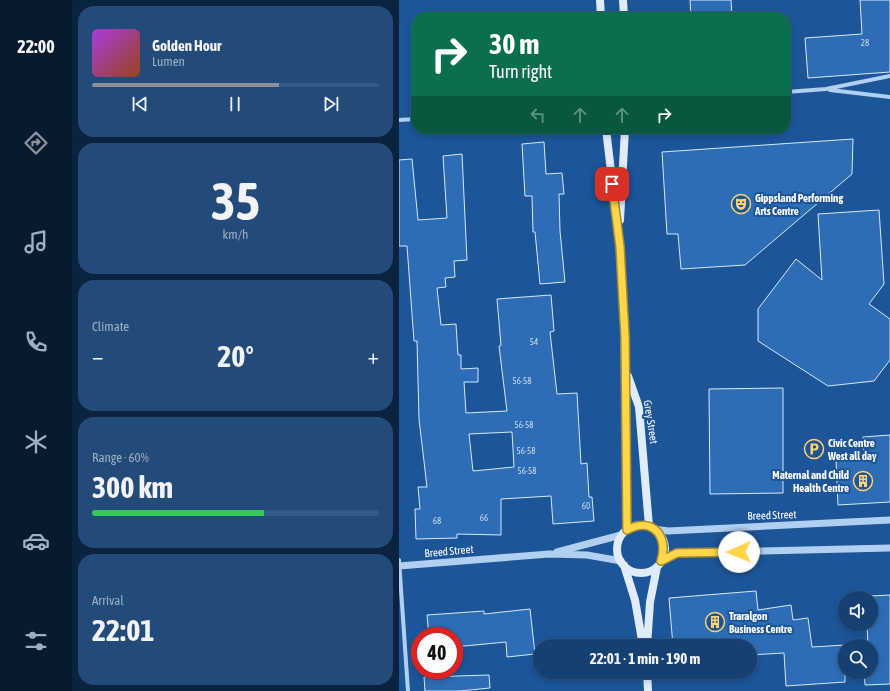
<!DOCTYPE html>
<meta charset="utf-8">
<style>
:root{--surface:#154072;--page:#224b7a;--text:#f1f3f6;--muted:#9dafc4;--line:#345984;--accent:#8c9099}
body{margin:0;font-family:"Asap Condensed",sans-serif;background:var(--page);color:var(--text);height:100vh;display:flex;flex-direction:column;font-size:15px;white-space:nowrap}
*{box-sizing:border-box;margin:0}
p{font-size:13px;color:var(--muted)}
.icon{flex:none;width:22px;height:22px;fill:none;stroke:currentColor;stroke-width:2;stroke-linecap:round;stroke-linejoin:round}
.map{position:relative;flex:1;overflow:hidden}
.panel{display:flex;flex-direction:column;gap:6px;padding:6px;background:#0c233f;width:327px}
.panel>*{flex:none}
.top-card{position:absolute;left:12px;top:12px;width:380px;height:122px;border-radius:16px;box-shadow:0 2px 6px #0003,0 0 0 1px var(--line);background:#0b6e4f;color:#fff;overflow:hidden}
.fabs{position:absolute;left:439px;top:591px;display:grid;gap:8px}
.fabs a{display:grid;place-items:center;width:40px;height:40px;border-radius:50%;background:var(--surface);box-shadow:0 2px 6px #0003,0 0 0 1px var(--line);font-size:20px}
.speed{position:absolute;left:12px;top:627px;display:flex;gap:8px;font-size:20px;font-weight:700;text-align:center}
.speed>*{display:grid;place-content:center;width:52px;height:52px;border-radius:50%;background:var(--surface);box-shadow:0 2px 6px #0003,0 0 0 1px var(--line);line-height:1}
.speed .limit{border:6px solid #d22;background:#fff;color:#111}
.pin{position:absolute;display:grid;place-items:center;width:34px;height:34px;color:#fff;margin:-17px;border-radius:8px;box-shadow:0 2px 6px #0006}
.me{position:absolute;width:44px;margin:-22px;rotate:269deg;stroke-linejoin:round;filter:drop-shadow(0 0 3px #0008)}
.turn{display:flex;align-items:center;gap:14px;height:84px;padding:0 12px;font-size:18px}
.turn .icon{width:52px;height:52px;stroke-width:2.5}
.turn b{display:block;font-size:28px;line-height:34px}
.lanes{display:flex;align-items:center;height:38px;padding:0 12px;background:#0003;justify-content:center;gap:20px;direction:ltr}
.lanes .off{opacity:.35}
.big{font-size:30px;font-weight:700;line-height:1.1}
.panel .widget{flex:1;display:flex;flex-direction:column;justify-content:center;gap:6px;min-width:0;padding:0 14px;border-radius:16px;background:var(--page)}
.panel .dial{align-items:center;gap:0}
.dial b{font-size:52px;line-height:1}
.song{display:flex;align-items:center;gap:12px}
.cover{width:48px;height:48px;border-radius:6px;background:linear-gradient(135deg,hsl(280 70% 55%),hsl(20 70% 35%))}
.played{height:4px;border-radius:2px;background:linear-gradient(90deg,var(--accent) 65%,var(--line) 65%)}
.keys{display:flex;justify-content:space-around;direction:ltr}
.heat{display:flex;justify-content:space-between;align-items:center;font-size:22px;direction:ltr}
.charge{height:6px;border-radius:3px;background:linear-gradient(90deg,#34c759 60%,var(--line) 0)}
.trip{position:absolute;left:134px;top:639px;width:224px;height:40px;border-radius:20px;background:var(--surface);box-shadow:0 2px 6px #0003,0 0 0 1px var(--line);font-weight:700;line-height:40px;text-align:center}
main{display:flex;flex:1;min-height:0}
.tabs{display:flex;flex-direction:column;width:72px;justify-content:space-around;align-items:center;background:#081a2e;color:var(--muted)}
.tabs .icon{width:28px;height:28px}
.tabs .active{color:var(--accent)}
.tabs b{font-size:18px;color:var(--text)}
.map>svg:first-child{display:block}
.building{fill:#2c6db5;stroke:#d8e9fb;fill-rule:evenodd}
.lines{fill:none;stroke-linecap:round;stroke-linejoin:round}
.minor{stroke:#b1cff0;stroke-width:4}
.tertiary{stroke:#b1cff0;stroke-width:7}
.secondary{stroke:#dfecfb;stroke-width:8}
.route-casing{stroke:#a68a30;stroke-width:10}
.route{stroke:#ffd54a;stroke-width:7}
.labels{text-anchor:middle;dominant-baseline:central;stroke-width:4;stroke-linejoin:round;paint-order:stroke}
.number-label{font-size:9px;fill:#cadaec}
.poi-label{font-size:11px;font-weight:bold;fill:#fff;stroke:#1c5598;text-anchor:start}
.street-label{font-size:11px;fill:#fff;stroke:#1c5598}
</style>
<main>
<nav class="tabs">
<b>22:00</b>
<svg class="icon active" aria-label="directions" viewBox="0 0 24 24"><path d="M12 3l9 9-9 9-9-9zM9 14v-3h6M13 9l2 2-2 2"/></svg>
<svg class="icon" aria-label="music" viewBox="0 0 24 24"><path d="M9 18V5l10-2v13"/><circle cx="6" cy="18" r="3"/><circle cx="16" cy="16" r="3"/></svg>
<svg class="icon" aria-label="phone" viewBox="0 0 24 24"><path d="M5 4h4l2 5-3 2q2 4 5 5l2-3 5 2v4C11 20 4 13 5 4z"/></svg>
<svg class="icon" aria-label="climate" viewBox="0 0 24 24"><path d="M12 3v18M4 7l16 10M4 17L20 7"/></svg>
<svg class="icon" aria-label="car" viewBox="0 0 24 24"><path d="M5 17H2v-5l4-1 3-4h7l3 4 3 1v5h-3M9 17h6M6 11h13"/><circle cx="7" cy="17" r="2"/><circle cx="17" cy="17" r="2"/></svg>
<svg class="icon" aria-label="filters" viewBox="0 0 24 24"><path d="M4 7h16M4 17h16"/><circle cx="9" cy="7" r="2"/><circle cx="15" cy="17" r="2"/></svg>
</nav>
<section class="panel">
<div class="widget">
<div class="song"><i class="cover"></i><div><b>Golden Hour</b><p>Lumen</p></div></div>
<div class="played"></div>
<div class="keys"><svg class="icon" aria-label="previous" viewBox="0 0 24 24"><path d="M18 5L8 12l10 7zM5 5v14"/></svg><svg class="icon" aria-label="pause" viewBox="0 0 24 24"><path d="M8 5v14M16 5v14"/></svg><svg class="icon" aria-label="next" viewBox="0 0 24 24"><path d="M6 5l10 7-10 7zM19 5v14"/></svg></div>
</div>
<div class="widget dial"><b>35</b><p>km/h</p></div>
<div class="widget"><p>Climate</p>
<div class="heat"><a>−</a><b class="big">20°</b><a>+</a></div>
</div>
<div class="widget"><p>Range · 60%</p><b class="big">300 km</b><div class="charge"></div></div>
<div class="widget"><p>Arrival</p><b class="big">22:01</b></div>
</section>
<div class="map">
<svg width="491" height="691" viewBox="0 0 491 691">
<rect width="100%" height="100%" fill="#1c5598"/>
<path class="building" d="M291,0h41l1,17h-41z
M461,0h30v72l-82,6 -3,-40 57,-4z
M454,139l-1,35 -107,91 -64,4 -3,-35h-11l-5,-82z
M145,142l2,32 16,-1 2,21h-5l1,37 5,51 -25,2 -5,-52h-2l-1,-36h-7l-3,-52z
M63,154l5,106 -13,1 1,16 -10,1 1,9 -9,1 4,37 15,-1 2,31h3v14l17,-1v14h-14l2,31 41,-2 -8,-65 2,-1 -4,-46 54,-4 3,36 -4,1 7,62 20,-1 4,71 6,-1 2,34h3l2,24 -41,3 -2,-28 -50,3v36l-44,-1v4l-41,1 -1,-30h5l-2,-22h9l-8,-68 -2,-78h-3l-7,-95h-8v-86l13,-1 6,61 29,-2 -4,-62zM113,432l2,35 -41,4 -4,-37z
M480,210l5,74 -15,20 21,15v41l-16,21 -46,5 -70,-45v-32l38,-50 26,21 -4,-66z
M384,388v105l-73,1 -1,-105z
M491,435v67l-52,3 -2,-45 28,-2 -1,-21z
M357,591l2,19 33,-5 2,15 15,-2 4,29 33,-2v37l-59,4 -2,-33 -34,2v-9h-77l-4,-48z
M491,595v89l-25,1 -1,-13h7v-26h-3l-1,-22h4v-28z
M131,609l5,45 -28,3 -1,-15 -52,5v-11h-25l-2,-21 57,-4v3z
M90,675l1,13 -30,3h-35l-1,-14z"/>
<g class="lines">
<path class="minor" d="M431,90l60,7
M387,92l40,-3 64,-13
M0,120l17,-1
M0,560l9,131"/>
<path class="tertiary" d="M255,529l14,2 222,-11
M158,552l64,-17
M262,561l16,-8 213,-5
M0,566l150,-12 38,1 34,6"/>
<path class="secondary" d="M201,0l1,17
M224,0l1,17
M207,129l14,118 5,89 2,194
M221,220l5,-91
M229,376l11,31 10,119
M218 549a24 24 0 1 1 48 0a24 24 0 1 1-48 0Z
M225,565l11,35 8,46
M248,646l3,-44 7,-35
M248,672l1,19"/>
</g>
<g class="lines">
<defs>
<path id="route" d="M213,184l8,63 5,89 2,194c25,-14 42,6 34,31l16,-8 62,-1"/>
</defs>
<use href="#route" class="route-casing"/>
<use href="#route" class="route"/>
</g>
<defs>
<symbol id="theatre-ring" viewBox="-11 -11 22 22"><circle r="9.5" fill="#1c5598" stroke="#ffd270" stroke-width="1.5"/><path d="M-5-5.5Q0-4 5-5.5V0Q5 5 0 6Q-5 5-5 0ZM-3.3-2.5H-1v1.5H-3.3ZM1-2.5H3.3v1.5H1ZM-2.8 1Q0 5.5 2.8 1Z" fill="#ffd270"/></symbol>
<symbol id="parking-ring" viewBox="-11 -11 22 22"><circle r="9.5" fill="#1c5598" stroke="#ffd270" stroke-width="1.5"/><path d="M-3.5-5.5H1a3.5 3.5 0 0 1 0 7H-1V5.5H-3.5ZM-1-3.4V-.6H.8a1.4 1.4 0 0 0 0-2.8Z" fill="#ffd270"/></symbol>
<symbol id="building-ring" viewBox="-11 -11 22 22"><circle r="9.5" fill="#1c5598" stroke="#ffd270" stroke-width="1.5"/><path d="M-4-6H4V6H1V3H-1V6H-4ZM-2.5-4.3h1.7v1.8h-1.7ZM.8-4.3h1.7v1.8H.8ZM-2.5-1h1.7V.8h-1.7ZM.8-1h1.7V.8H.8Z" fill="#ffd270"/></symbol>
</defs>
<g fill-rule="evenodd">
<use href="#theatre-ring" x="331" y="193" width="22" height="22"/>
<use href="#parking-ring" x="404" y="438" width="22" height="22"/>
<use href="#building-ring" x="453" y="470" width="22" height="22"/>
<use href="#building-ring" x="305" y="611" width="22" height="22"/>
</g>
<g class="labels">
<g class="number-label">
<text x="466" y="43">28</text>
<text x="135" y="342">54</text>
<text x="123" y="381">56-58</text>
<text x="125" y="425">56-58</text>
<text x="127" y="451">56-58</text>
<text x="128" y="471">56-58</text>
<text x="187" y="506">60</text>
<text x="85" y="518">66</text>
<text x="38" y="521">68</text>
</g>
<g class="poi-label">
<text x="356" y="198">Gippsland Performing<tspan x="356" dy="13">Arts Centre</tspan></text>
<text x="429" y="443">Civic Centre<tspan x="429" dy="13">West all day</tspan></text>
<text x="450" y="475" text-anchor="end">Maternal and Child<tspan x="450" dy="13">Health Centre</tspan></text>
<text x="330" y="616">Traralgon<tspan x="330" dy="13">Business Centre</tspan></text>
</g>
<g class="street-label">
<text transform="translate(252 422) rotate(81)">Grey Street</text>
<text transform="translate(373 515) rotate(-2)">Breed Street</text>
<text transform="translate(50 551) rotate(-5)">Breed Street</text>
</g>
</g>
</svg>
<div class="fabs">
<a><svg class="icon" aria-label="sound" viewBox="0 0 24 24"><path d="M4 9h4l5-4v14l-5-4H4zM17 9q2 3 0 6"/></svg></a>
<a><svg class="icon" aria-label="search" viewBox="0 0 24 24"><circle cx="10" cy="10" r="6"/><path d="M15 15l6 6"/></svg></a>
</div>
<div class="speed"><div class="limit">40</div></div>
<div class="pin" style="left:213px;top:184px;background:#d93025"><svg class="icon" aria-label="arrive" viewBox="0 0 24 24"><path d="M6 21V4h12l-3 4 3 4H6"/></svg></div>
<svg class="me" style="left:340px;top:552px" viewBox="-20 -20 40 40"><circle r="19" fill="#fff"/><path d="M0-13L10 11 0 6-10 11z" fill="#ffd54a"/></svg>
<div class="trip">22:01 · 1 min · 190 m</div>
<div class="top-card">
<div class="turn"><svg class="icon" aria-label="right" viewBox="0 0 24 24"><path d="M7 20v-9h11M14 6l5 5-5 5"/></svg><div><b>30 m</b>Turn right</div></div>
<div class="lanes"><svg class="icon off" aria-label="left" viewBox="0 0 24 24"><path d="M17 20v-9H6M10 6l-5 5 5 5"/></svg><svg class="icon off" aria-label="ahead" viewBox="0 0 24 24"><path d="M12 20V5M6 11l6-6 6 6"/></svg><svg class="icon off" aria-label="ahead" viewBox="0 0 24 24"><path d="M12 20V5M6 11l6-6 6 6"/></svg><svg class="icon" aria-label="right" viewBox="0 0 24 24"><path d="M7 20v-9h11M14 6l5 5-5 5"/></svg></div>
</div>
</div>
</main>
